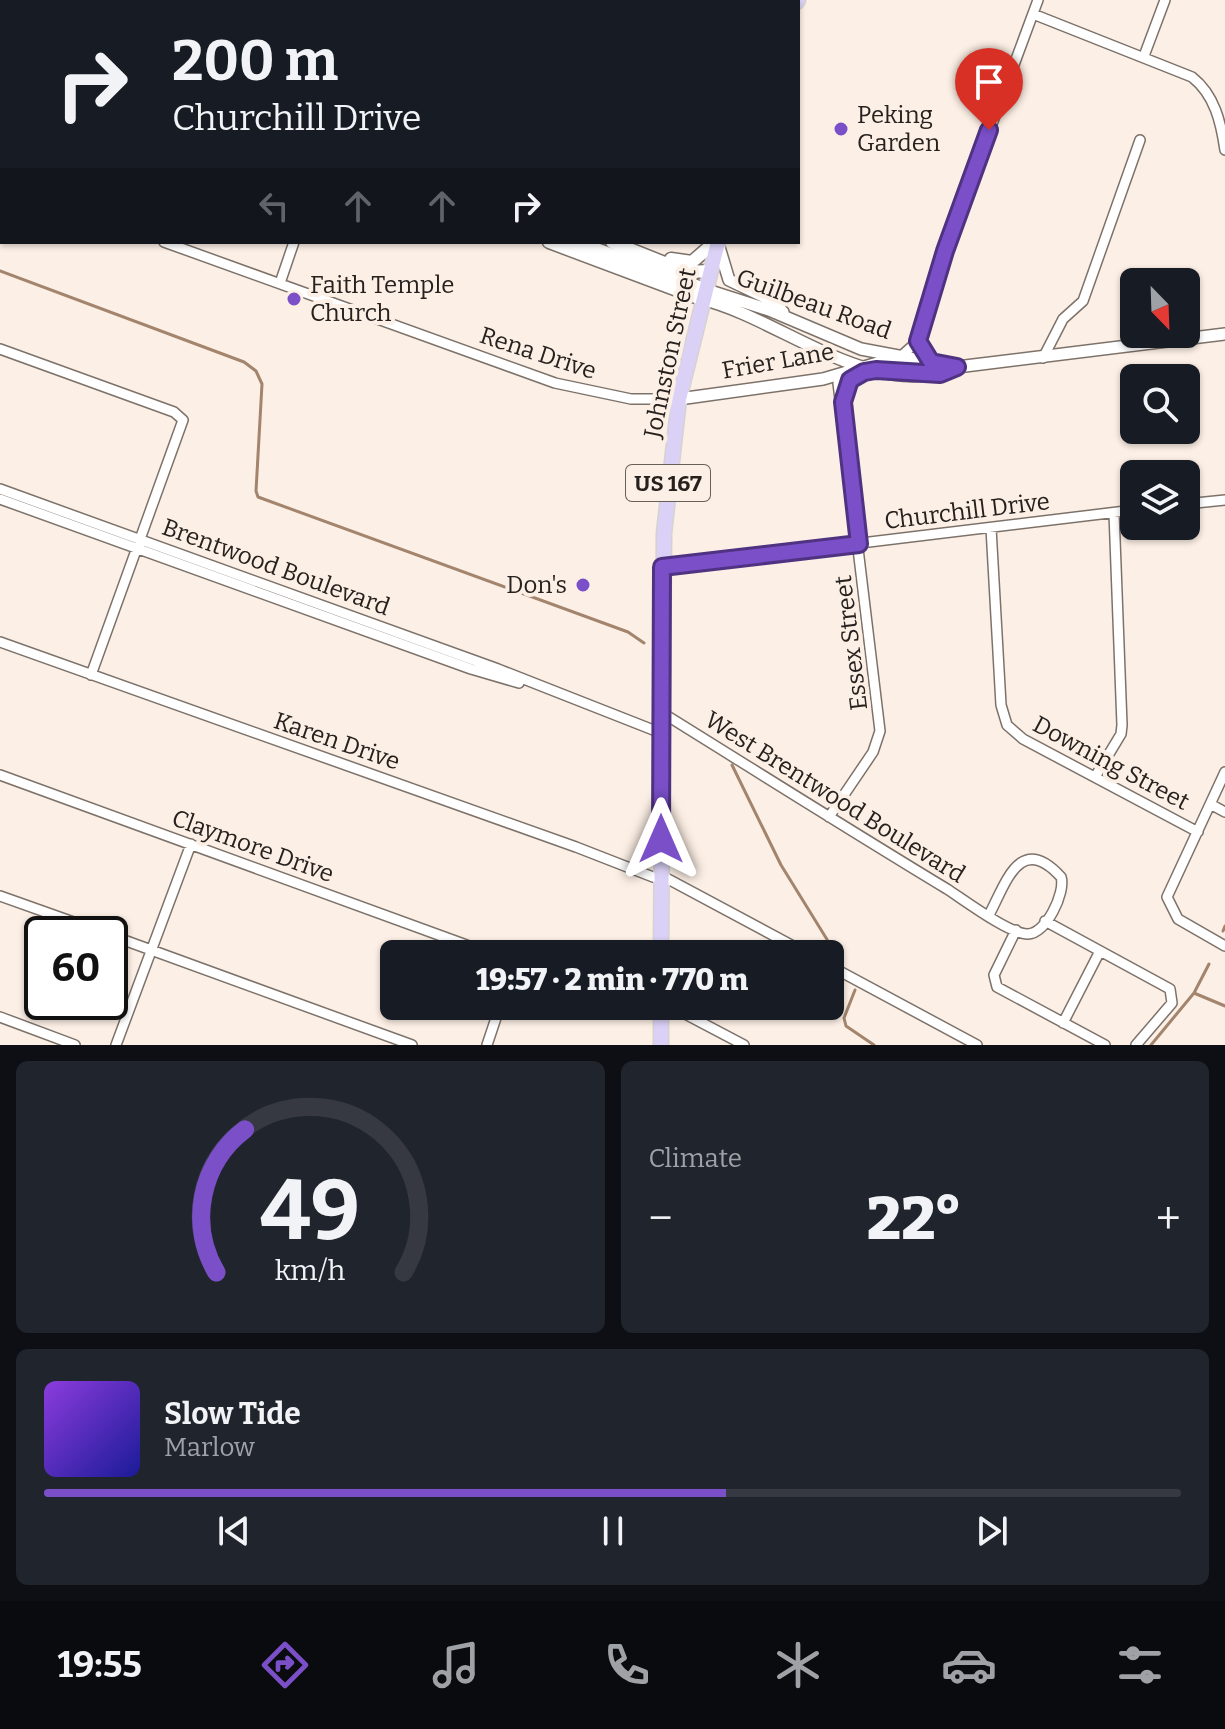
<!DOCTYPE html>
<meta charset="utf-8">
<style>
:root{--surface:#171b24;--page:#20242c;--text:#f1f3f6;--muted:#9ea1a6;--line:#363941;--accent:#7a4fc8}
body{margin:0;font-family:Bitter,serif;background:var(--page);color:var(--text);height:100vh;display:flex;flex-direction:column;font-size:30px;white-space:nowrap}
*{box-sizing:border-box;margin:0}
p{font-size:26px;color:var(--muted)}
.icon{flex:none;width:44px;height:44px;fill:none;stroke:currentColor;stroke-width:2;stroke-linecap:round;stroke-linejoin:round}
.map{position:relative;height:1045px;overflow:hidden}
.side{display:flex;flex-direction:column;gap:16px;padding:16px;background:#0d0f14;flex:1}
.side>*{flex:none}
.top-card{position:absolute;left:0px;top:0px;width:800px;height:244px;box-shadow:0 2px 6px #0004;background:#171b24;color:var(--text);overflow:hidden}
.needle{width:52px;rotate:157deg}
.tools{position:absolute;left:1120px;top:268px;display:grid;gap:16px}
.tools a{display:grid;place-items:center;width:80px;height:80px;border-radius:12px;background:var(--surface);box-shadow:0 2px 6px #0004;font-size:40px}
.speed{position:absolute;left:24px;top:916px;display:flex;gap:16px;font-size:40px;font-weight:700;text-align:center}
.speed>*{display:grid;place-content:center;width:104px;height:104px;border-radius:50%;background:var(--surface);box-shadow:0 2px 6px #0004;line-height:1}
.speed .limit{border:4px solid #111;border-radius:12px;background:#fff;color:#111}
.pin{position:absolute;display:grid;place-items:center;width:68px;height:68px;color:#fff;margin:-82px -34px;border-radius:50% 50% 50% 0;rotate:-45deg;box-shadow:0 0 8px #0007}
.pin .icon{rotate:45deg}
.me{position:absolute;width:88px;margin:-44px;rotate:0deg;stroke-linejoin:round;filter:drop-shadow(0 0 6px #0008)}
.turn{display:flex;align-items:center;gap:28px;height:168px;padding:0 40px;font-size:36px}
.turn .icon{width:104px;height:104px;stroke-width:2.5}
.turn b{display:block;font-size:56px;line-height:68px}
.lanes{display:flex;align-items:center;height:76px;padding:0 40px;background:#0003;justify-content:center;gap:40px;direction:ltr}
.lanes .off{opacity:.35}
.big{font-size:60px;font-weight:800;line-height:1.1}
.side .card{flex:1;display:flex;flex-direction:column;justify-content:center;gap:12px;min-width:0;padding:0 28px;border-radius:12px;background:var(--page)}
.side .dial{align-items:center;gap:0}
.dial svg{height:208px;overflow:visible;fill:none;stroke:var(--line);stroke-width:7;stroke-linecap:round;text-anchor:middle}
.dial text{fill:var(--text);stroke:none}
.song{display:flex;align-items:center;gap:24px}
.cover{width:96px;height:96px;border-radius:12px;background:linear-gradient(135deg,hsl(270 70% 55%),hsl(240 70% 35%))}
.played{height:8px;border-radius:4px;background:linear-gradient(90deg,var(--accent) 60%,var(--line) 60%)}
.keys{display:flex;justify-content:space-around;direction:ltr}
.heat{display:flex;justify-content:space-between;align-items:center;font-size:44px;direction:ltr}
.side .tiles{flex:1;display:grid;gap:16px;grid-template-columns:1fr 1fr}
.card:last-child{grid-column:span 2}
.trip{position:absolute;left:380px;top:940px;width:464px;height:80px;border-radius:12px;background:var(--surface);box-shadow:0 2px 6px #0004;font-weight:800;line-height:80px;text-align:center}
.tab-bar{display:flex;height:128px;justify-content:space-around;align-items:center;background:#090b0e;color:var(--muted)}
.tab-bar .icon{width:56px;height:56px}
.tab-bar .current{color:var(--accent)}
.tab-bar b{font-size:36px;color:var(--text)}
.map>svg:first-child{display:block}
.lines{fill:none;stroke-linecap:round;stroke-linejoin:round}
.stream{stroke:#a3846d;stroke-width:3}
.minor-casing{stroke:#7d726a;stroke-width:12}
.tertiary-casing{stroke:#7d726a;stroke-width:14}
.secondary-casing{stroke:#7d726a;stroke-width:15}
.primary-casing{stroke:#d4d3d2;stroke-width:17}
.minor{stroke:#fff;stroke-width:9}
.tertiary{stroke:#fff;stroke-width:11}
.secondary{stroke:#fff;stroke-width:12}
.primary{stroke:#dbd1f7;stroke-width:14}
.route-casing{stroke:#4f3382;stroke-width:20}
.route{stroke:#7a4fc8;stroke-width:14}
.poi-dot{fill:#7a4fc8;stroke:#fcefe5;stroke-width:3}
.labels{text-anchor:middle;dominant-baseline:central;stroke-width:8;stroke-linejoin:round;paint-order:stroke}
.shield{fill:#fcefe5;stroke:#665f5a;stroke-width:2}
.shield-label{font-size:22px;font-weight:bold;fill:#26211e}
.poi-label{font-size:24px;fill:#26211e;stroke:#fcefe5;text-anchor:start}
.street-label{font-size:24px;fill:#26211e;stroke:#fcefe5}
</style>
<div class="map">
<svg width="1225" height="1045" viewBox="0 0 1225 1045">
<rect width="100%" height="100%" fill="#fcefe5"/>
<g class="lines">
<path class="stream" d="M0,271l244,91 12,9 6,13 -6,107 2,6 370,135 16,11
M732,765l49,100 55,89
M1223,931l2,-5
M855,990l-11,28 2,8 28,19
M1194,993l31,13
M1151,1045l43,-52 15,-29"/>
<defs>
<path id="minor" d="M378,2l1,-2
M1033,14l159,63c23,18 29,46 33,73
M0,35l2,2
M1144,56l21,-56
M0,183l2,1
M164,242l391,141 76,16h48
M280,283l14,-41
M0,349l174,63 9,8 -92,255
M900,357l18,-16 27,-90 93,-251
M1043,358l20,-39 20,-18 57,-161
M843,402l7,-22 15,-8
M0,489l498,180 163,64
M0,499l471,170 48,14
M1186,504l39,-4
M991,528l10,177 6,20 16,14 175,93
M662,567l472,-57
M0,642l576,205 77,30 15,2 140,75
M661,712c95,59 190,119 286,177 17,11 61,44 80,45 19,1 39,-42 34,-57 -41,-45 -55,6 -72,38
M1225,772l-58,125 11,22 47,27
M0,775l491,179
M1095,777l26,-43 1,-9 -8,-212
M1212,805l13,7
M829,817l44,-65 7,-21 -42,-348 5,-10
M0,896l107,38
M1045,921l125,68 2,14 -36,42
M1016,930l-22,45 3,12 108,58
M110,935l302,110
M830,966l147,79
M670,1006l74,39
M0,1017l75,28
M1063,1023l37,-72
M116,1045l75,-201
M487,1045l13,-39"/>
<path id="tertiary" d="M719,247l10,33 40,19 14,13
M704,289l65,21 92,39 96,18
M701,299c80,19 171,104 256,68l268,-33
M679,399l144,-20 58,-17 14,1"/>
<path id="secondary" d="M154,0l2,2
M183,0l1,2
M549,242l152,57
M577,242l127,47
M612,242l75,30 22,-1
M671,259l21,3 23,-20"/>
<path id="primary" d="M797,2l1,-2
M661,954l3,-421 15,-134 39,-157
M661,1045v-39"/>
</defs>
<use href="#minor" class="minor-casing"/>
<use href="#tertiary" class="tertiary-casing"/>
<use href="#secondary" class="secondary-casing"/>
<use href="#primary" class="primary-casing"/>
<use href="#minor" class="minor"/>
<use href="#tertiary" class="tertiary"/>
<use href="#secondary" class="secondary"/>
<use href="#primary" class="primary"/>
</g>
<g class="lines">
<defs>
<path id="route" d="M661,839l1,-272 197,-23 -16,-142 7,-22 14,-8 12,-2 64,4 17,-7 -26,-5 -13,-21 27,-90 44,-121"/>
</defs>
<use href="#route" class="route-casing"/>
<use href="#route" class="route"/>
</g>
<g class="poi-dot">
<circle cx="841" cy="129" r="8"/>
<circle cx="294" cy="299" r="8"/>
<circle cx="583" cy="585" r="8"/>
</g>
<g class="labels">
<rect class="shield" x="626" y="465" width="84" height="36" rx="6"/>
<g class="shield-label">
<text x="668" y="483">US 167</text>
</g>
<g class="poi-label">
<text x="857" y="115">Peking<tspan x="857" dy="28">Garden</tspan></text>
<text x="310" y="285">Faith Temple<tspan x="310" dy="28">Church</tspan></text>
<text x="567" y="585" text-anchor="end">Don's</text>
</g>
<g class="street-label">
<text transform="translate(814 304) rotate(20)">Guilbeau Road</text>
<text transform="translate(538 353) rotate(18)">Rena Drive</text>
<text transform="translate(670 353) rotate(-78)">Johnston Street</text>
<text transform="translate(778 361) rotate(-10)">Frier Lane</text>
<text transform="translate(967 511) rotate(-7)">Churchill Drive</text>
<text transform="translate(276 567) rotate(20)">Brentwood Boulevard</text>
<text transform="translate(851 643) rotate(-97)">Essex Street</text>
<text transform="translate(337 741) rotate(19)">Karen Drive</text>
<text transform="translate(1111 763) rotate(28)">Downing Street</text>
<text transform="translate(835 797) rotate(32)">West Brentwood Boulevard</text>
<text transform="translate(253 846) rotate(20)">Claymore Drive</text>
</g>
</g>
</svg>
<div class="tools">
<a><svg class="needle" viewBox="-14 -14 28 28"><path d="M0-13l5 13h-10z" fill="#e53935"/><path d="M0 13l5-13h-10z" fill="#9ea1a6"/></svg></a>
<a><svg class="icon" aria-label="search" viewBox="0 0 24 24"><circle cx="10" cy="10" r="6"/><path d="M15 15l6 6"/></svg></a>
<a><svg class="icon" aria-label="layers" viewBox="0 0 24 24"><path d="M12 4l9 5-9 5-9-5zM3 14l9 5 9-5"/></svg></a>
</div>
<div class="speed"><div class="limit">60</div></div>
<div class="pin" style="left:989px;top:130px;background:#d93025"><svg class="icon" aria-label="arrive" viewBox="0 0 24 24"><path d="M6 21V4h12l-3 4 3 4H6"/></svg></div>
<svg class="me" style="left:661px;top:839px" viewBox="-20 -20 40 40"><path d="M0-17L14 15 0 8-14 15z" fill="#7a4fc8" stroke="#fff" stroke-width="4"/></svg>
<div class="trip">19:57 · 2 min · 770 m</div>
<div class="top-card">
<div class="turn"><svg class="icon" aria-label="right" viewBox="0 0 24 24"><path d="M7 20v-9h11M14 6l5 5-5 5"/></svg><div><b>200 m</b>Churchill Drive</div></div>
<div class="lanes"><svg class="icon off" aria-label="left" viewBox="0 0 24 24"><path d="M17 20v-9H6M10 6l-5 5 5 5"/></svg><svg class="icon off" aria-label="ahead" viewBox="0 0 24 24"><path d="M12 20V5M6 11l6-6 6 6"/></svg><svg class="icon off" aria-label="ahead" viewBox="0 0 24 24"><path d="M12 20V5M6 11l6-6 6 6"/></svg><svg class="icon" aria-label="right" viewBox="0 0 24 24"><path d="M7 20v-9h11M14 6l5 5-5 5"/></svg></div>
</div>
</div>
<section class="side">
<div class="tiles">
<div class="card dial"><svg viewBox="0 0 100 80">
<path d="M14 69A42 42 0 1 1 86 69"/>
<path d="M14 69A42 42 0 0 1 25 14" stroke="#7a4fc8"/>
<text x="50" y="56" font-size="32" font-weight="700">49</text>
<text x="50" y="72" font-size="11">km/h</text>
</svg></div>
<div class="card"><p>Climate</p>
<div class="heat"><a>−</a><b class="big">22°</b><a>+</a></div>
</div>
<div class="card">
<div class="song"><i class="cover"></i><div><b>Slow Tide</b><p>Marlow</p></div></div>
<div class="played"></div>
<div class="keys"><svg class="icon" aria-label="previous" viewBox="0 0 24 24"><path d="M18 5L8 12l10 7zM5 5v14"/></svg><svg class="icon" aria-label="pause" viewBox="0 0 24 24"><path d="M8 5v14M16 5v14"/></svg><svg class="icon" aria-label="next" viewBox="0 0 24 24"><path d="M6 5l10 7-10 7zM19 5v14"/></svg></div>
</div>
</div>
</section>
<nav class="tab-bar">
<b>19:55</b>
<svg class="icon current" aria-label="directions" viewBox="0 0 24 24"><path d="M12 3l9 9-9 9-9-9zM9 14v-3h6M13 9l2 2-2 2"/></svg>
<svg class="icon" aria-label="music" viewBox="0 0 24 24"><path d="M9 18V5l10-2v13"/><circle cx="6" cy="18" r="3"/><circle cx="16" cy="16" r="3"/></svg>
<svg class="icon" aria-label="phone" viewBox="0 0 24 24"><path d="M5 4h4l2 5-3 2q2 4 5 5l2-3 5 2v4C11 20 4 13 5 4z"/></svg>
<svg class="icon" aria-label="climate" viewBox="0 0 24 24"><path d="M12 3v18M4 7l16 10M4 17L20 7"/></svg>
<svg class="icon" aria-label="car" viewBox="0 0 24 24"><path d="M5 17H2v-5l4-1 3-4h7l3 4 3 1v5h-3M9 17h6M6 11h13"/><circle cx="7" cy="17" r="2"/><circle cx="17" cy="17" r="2"/></svg>
<svg class="icon" aria-label="filters" viewBox="0 0 24 24"><path d="M4 7h16M4 17h16"/><circle cx="9" cy="7" r="2"/><circle cx="15" cy="17" r="2"/></svg>
</nav>
